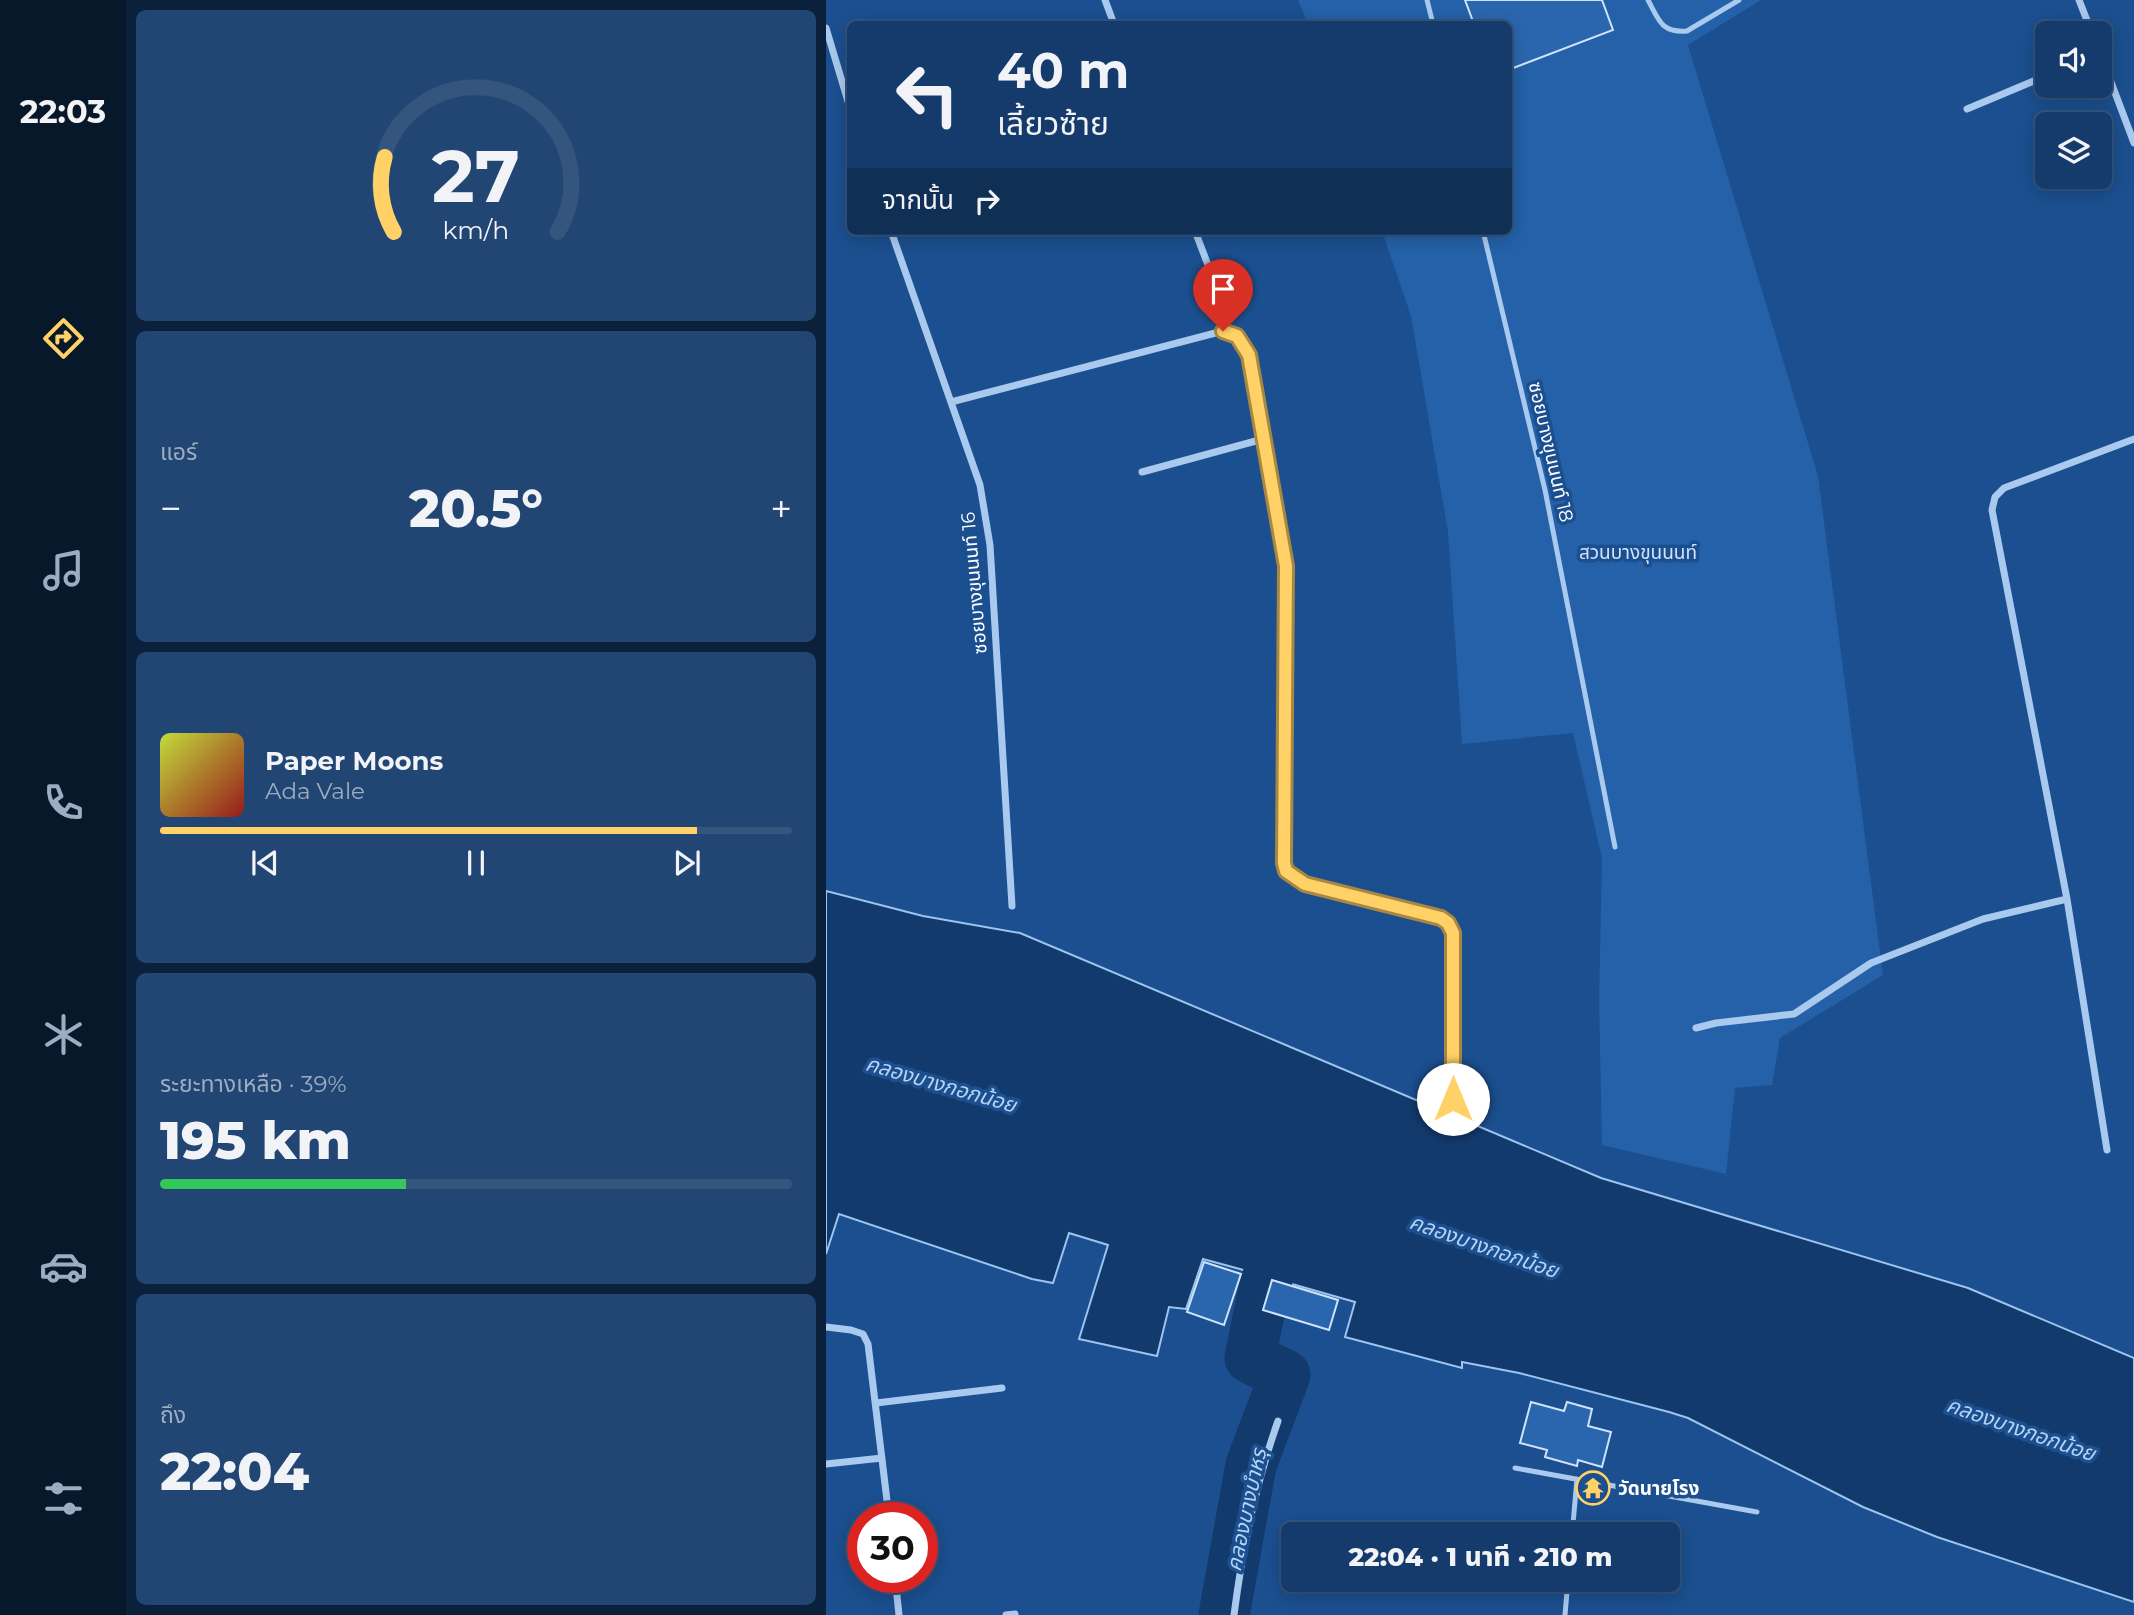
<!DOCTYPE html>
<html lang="th">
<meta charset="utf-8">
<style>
:root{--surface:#143b6b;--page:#214673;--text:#f1f3f6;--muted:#9dadc1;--line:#33557e;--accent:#ffd166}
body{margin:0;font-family:Montserrat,"Noto Sans Thai",sans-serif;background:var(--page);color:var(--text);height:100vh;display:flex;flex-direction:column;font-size:26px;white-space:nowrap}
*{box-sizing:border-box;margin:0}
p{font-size:23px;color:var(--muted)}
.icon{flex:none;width:38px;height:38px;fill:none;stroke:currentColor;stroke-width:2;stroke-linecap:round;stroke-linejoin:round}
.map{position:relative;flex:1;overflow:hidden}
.details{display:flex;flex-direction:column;gap:10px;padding:10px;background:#0b203b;width:700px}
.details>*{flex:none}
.hud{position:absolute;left:21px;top:21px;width:665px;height:214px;border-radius:10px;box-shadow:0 4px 18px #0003,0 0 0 2px var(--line);background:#143b6b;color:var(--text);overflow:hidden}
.controls{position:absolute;left:1209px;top:21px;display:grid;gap:14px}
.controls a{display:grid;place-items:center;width:77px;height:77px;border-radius:10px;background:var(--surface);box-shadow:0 4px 18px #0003,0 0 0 2px var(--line);font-size:35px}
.speed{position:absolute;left:21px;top:1502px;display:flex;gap:14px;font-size:35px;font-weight:700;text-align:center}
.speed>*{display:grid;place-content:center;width:91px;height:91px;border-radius:50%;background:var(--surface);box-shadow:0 4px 18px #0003,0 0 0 2px var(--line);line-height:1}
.speed .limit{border:10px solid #d22;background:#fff;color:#111}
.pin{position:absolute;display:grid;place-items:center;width:60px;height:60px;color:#fff;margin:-72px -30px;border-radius:50% 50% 50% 0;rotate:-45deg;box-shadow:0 0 7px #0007}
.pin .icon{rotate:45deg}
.me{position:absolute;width:77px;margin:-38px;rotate:0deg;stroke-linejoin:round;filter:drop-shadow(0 0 5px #0008)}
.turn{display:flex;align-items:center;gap:24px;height:147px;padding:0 35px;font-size:32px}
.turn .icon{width:91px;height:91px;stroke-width:2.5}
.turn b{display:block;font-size:49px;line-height:60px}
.then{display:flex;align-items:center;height:66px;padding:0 35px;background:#0003;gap:14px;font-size:26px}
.big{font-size:52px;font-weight:800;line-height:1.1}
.details .widget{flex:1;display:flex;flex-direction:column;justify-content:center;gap:10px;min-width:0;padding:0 24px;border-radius:10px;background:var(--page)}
.details .dial{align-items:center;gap:0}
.dial svg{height:182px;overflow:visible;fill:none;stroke:var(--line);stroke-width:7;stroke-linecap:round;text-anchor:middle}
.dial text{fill:var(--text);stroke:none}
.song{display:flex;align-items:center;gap:21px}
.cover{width:84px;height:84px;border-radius:10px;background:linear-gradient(135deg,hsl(70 70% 55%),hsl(0 70% 35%))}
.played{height:7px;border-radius:4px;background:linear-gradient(90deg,var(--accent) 85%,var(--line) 85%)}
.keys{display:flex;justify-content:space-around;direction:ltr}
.heat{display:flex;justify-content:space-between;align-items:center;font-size:38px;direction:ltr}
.charge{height:10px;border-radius:5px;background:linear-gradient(90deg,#34c759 39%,var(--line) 0)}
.trip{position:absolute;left:455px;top:1522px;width:399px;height:70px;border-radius:10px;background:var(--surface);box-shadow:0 4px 18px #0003,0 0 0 2px var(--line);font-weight:800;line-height:70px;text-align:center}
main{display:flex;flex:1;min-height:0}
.tabs{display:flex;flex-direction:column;width:126px;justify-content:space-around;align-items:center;background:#08182b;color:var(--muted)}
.tabs .icon{width:49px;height:49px}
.tabs .active{color:var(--accent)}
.tabs b{font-size:32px;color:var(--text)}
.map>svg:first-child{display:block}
.green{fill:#2461a8}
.water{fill:#123a6d;stroke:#9cc4f0;stroke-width:2}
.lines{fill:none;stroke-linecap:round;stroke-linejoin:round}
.river{stroke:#123a6d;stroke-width:51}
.building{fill:#2a66ad;stroke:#cfe3fa;stroke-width:2}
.service{stroke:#a9c9ee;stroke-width:5}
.minor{stroke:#a9c9ee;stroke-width:7}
.route-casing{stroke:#a68842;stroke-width:18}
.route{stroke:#ffd166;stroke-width:12}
.labels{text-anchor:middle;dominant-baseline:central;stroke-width:7;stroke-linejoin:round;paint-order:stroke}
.street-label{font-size:19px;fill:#fff;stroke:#1b4f8f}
.park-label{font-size:19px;fill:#cfe3fa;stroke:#1b4f8f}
.poi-label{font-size:19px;font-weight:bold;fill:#fff;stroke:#1b4f8f;text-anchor:start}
.water-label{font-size:21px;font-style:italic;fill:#b5d3f5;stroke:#1b4f8f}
</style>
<main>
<nav class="tabs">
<b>22:03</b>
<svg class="icon active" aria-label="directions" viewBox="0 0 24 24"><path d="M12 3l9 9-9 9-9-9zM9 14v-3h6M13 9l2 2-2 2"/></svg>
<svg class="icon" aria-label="music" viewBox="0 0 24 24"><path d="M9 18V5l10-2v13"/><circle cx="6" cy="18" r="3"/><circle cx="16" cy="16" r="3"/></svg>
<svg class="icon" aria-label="phone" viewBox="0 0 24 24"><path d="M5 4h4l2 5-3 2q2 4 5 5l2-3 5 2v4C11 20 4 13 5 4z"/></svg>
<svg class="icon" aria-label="climate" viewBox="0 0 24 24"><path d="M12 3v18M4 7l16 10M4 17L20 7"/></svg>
<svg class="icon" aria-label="car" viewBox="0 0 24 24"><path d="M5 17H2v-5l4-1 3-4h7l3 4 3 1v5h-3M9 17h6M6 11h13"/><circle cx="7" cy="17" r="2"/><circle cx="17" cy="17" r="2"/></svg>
<svg class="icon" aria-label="filters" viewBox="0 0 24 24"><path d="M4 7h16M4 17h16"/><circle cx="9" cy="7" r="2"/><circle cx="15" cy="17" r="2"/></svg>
</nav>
<section class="details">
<div class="widget dial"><svg viewBox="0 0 100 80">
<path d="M14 69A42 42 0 1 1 86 69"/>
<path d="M14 69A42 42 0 0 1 10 36" stroke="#ffd166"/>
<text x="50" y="56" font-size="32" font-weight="700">27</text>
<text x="50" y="72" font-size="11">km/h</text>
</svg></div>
<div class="widget"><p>แอร์</p>
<div class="heat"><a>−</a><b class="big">20.5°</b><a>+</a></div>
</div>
<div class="widget">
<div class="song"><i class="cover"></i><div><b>Paper Moons</b><p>Ada Vale</p></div></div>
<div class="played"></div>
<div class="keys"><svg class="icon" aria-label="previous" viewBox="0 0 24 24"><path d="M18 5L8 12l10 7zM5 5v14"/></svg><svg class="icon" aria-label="pause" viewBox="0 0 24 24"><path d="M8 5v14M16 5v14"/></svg><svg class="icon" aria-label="next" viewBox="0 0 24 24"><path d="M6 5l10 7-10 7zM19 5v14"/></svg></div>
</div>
<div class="widget"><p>ระยะทางเหลือ · 39%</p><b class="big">195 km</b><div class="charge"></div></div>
<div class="widget"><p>ถึง</p><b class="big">22:04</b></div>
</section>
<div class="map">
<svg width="1308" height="1615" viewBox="0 0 1308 1615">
<rect width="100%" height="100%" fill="#1b4f8f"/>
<path class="green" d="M472,0h463l-73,45 130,431 65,499 -103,63 -8,47 -37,3 -9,86 -124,-29 -3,-146 3,-141 -29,-125 -111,11 -14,-212 -37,-216 -29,-85h126v-207h-200z"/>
<path class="water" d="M0,891l97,25 97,17 581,245 367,110 166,70v244l-197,-65 -74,-30 -175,-89 -19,-6 -150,-39 -57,-11v6l-117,-31 10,-35 -84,-24 -3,11 -26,-4 5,-14 -44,-12 -17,50 -17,-2 -12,49 -78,-17 29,-94 -39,-12 -16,50 -21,-4 -193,-65 -13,40z"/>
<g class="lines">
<path class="river" d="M398,1615l27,-150 34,-90 -35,-17 14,-69 20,-65"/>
</g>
<path class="building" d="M639,0h137l11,30 -105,40v-46h-34z
M378,1262l37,12 -17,51 -37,-13z
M446,1280l66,20 -9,30 -66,-20z
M705,1402l33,9 3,-9 25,7 -4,17 23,6 -9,35 -24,-7 -1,6 -32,-9 2,-7 -27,-7z"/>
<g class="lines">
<path class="service" d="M601,0l6,24
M822,0c11,20 13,33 39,31l52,-31
M657,231l62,259 70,357
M689,1468l242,44
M746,1535l5,-56
M739,1615l3,-35"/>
<path class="minor" d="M279,0l9,24
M1253,0l13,33
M0,28l24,80
M1274,53l34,90
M1141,109l81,-34
M65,231l89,254 10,60 22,361
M369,231l23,60
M125,402l272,-71c14,5 19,10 26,24l37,211 -2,297 2,8 19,13 136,34 7,5 5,10v166
M316,472l121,-33
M870,1028l20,-5 78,-9 77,-51 112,-44 84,-20
M1281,1150l-40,-251 -75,-389 3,-13 9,-9 130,-49
M0,1327l25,3 12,4 5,10 21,173
M50,1403l126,-15
M0,1464l56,-6
M69,1577l4,38
M180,1615l9,-1
M408,1615c9,-69 21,-129 44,-194"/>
</g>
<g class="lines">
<defs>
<path id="route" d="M397,331l14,5 12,19 37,211 -2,297 2,8 19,13 136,34 7,5 5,10v166"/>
</defs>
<use href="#route" class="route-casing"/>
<use href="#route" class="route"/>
</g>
<defs>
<symbol id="temple-ring" viewBox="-11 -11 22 22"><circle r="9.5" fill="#1b4f8f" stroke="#ffd166" stroke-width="1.5"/><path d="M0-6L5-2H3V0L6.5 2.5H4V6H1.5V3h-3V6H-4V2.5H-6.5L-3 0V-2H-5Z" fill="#ffd166"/></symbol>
</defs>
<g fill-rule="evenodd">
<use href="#temple-ring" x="748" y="1469" width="38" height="38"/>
</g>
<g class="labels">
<g class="street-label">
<text transform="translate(725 452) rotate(77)">ซอยบางขุนนนท์ 18</text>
<text transform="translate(148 583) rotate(-95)">ซอยบางขุนนนท์ 16</text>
</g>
<g class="park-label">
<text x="812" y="552">สวนบางขุนนนท์</text>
</g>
<g class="poi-label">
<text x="792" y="1488">วัดนายโรง</text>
</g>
<g class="water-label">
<text transform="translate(115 1084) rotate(16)">คลองบางกอกน้อย</text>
<text transform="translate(658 1246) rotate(19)">คลองบางกอกน้อย</text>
<text transform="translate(1195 1429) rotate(19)">คลองบางกอกน้อย</text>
<text transform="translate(420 1510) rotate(-78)">คลองบางบำหรุ</text>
</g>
</g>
</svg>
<div class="controls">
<a><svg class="icon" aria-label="sound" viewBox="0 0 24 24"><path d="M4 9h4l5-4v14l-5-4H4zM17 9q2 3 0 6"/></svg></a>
<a><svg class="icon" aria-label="layers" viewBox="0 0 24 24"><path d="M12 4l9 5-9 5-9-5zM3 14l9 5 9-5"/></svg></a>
</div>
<div class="speed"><div class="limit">30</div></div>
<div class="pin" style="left:397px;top:331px;background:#d93025"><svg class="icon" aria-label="arrive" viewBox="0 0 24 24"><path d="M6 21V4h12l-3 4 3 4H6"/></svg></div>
<svg class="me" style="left:627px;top:1099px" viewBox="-20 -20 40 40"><circle r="19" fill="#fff"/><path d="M0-13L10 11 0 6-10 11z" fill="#ffd166"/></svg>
<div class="trip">22:04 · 1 นาที · 210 m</div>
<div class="hud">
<div class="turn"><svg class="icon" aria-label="left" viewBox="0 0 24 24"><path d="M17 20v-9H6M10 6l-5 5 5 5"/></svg><div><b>40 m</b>เลี้ยวซ้าย</div></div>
<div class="then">จากนั้น<svg class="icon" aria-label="right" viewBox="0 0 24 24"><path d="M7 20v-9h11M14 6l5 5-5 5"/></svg></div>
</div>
</div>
</main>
